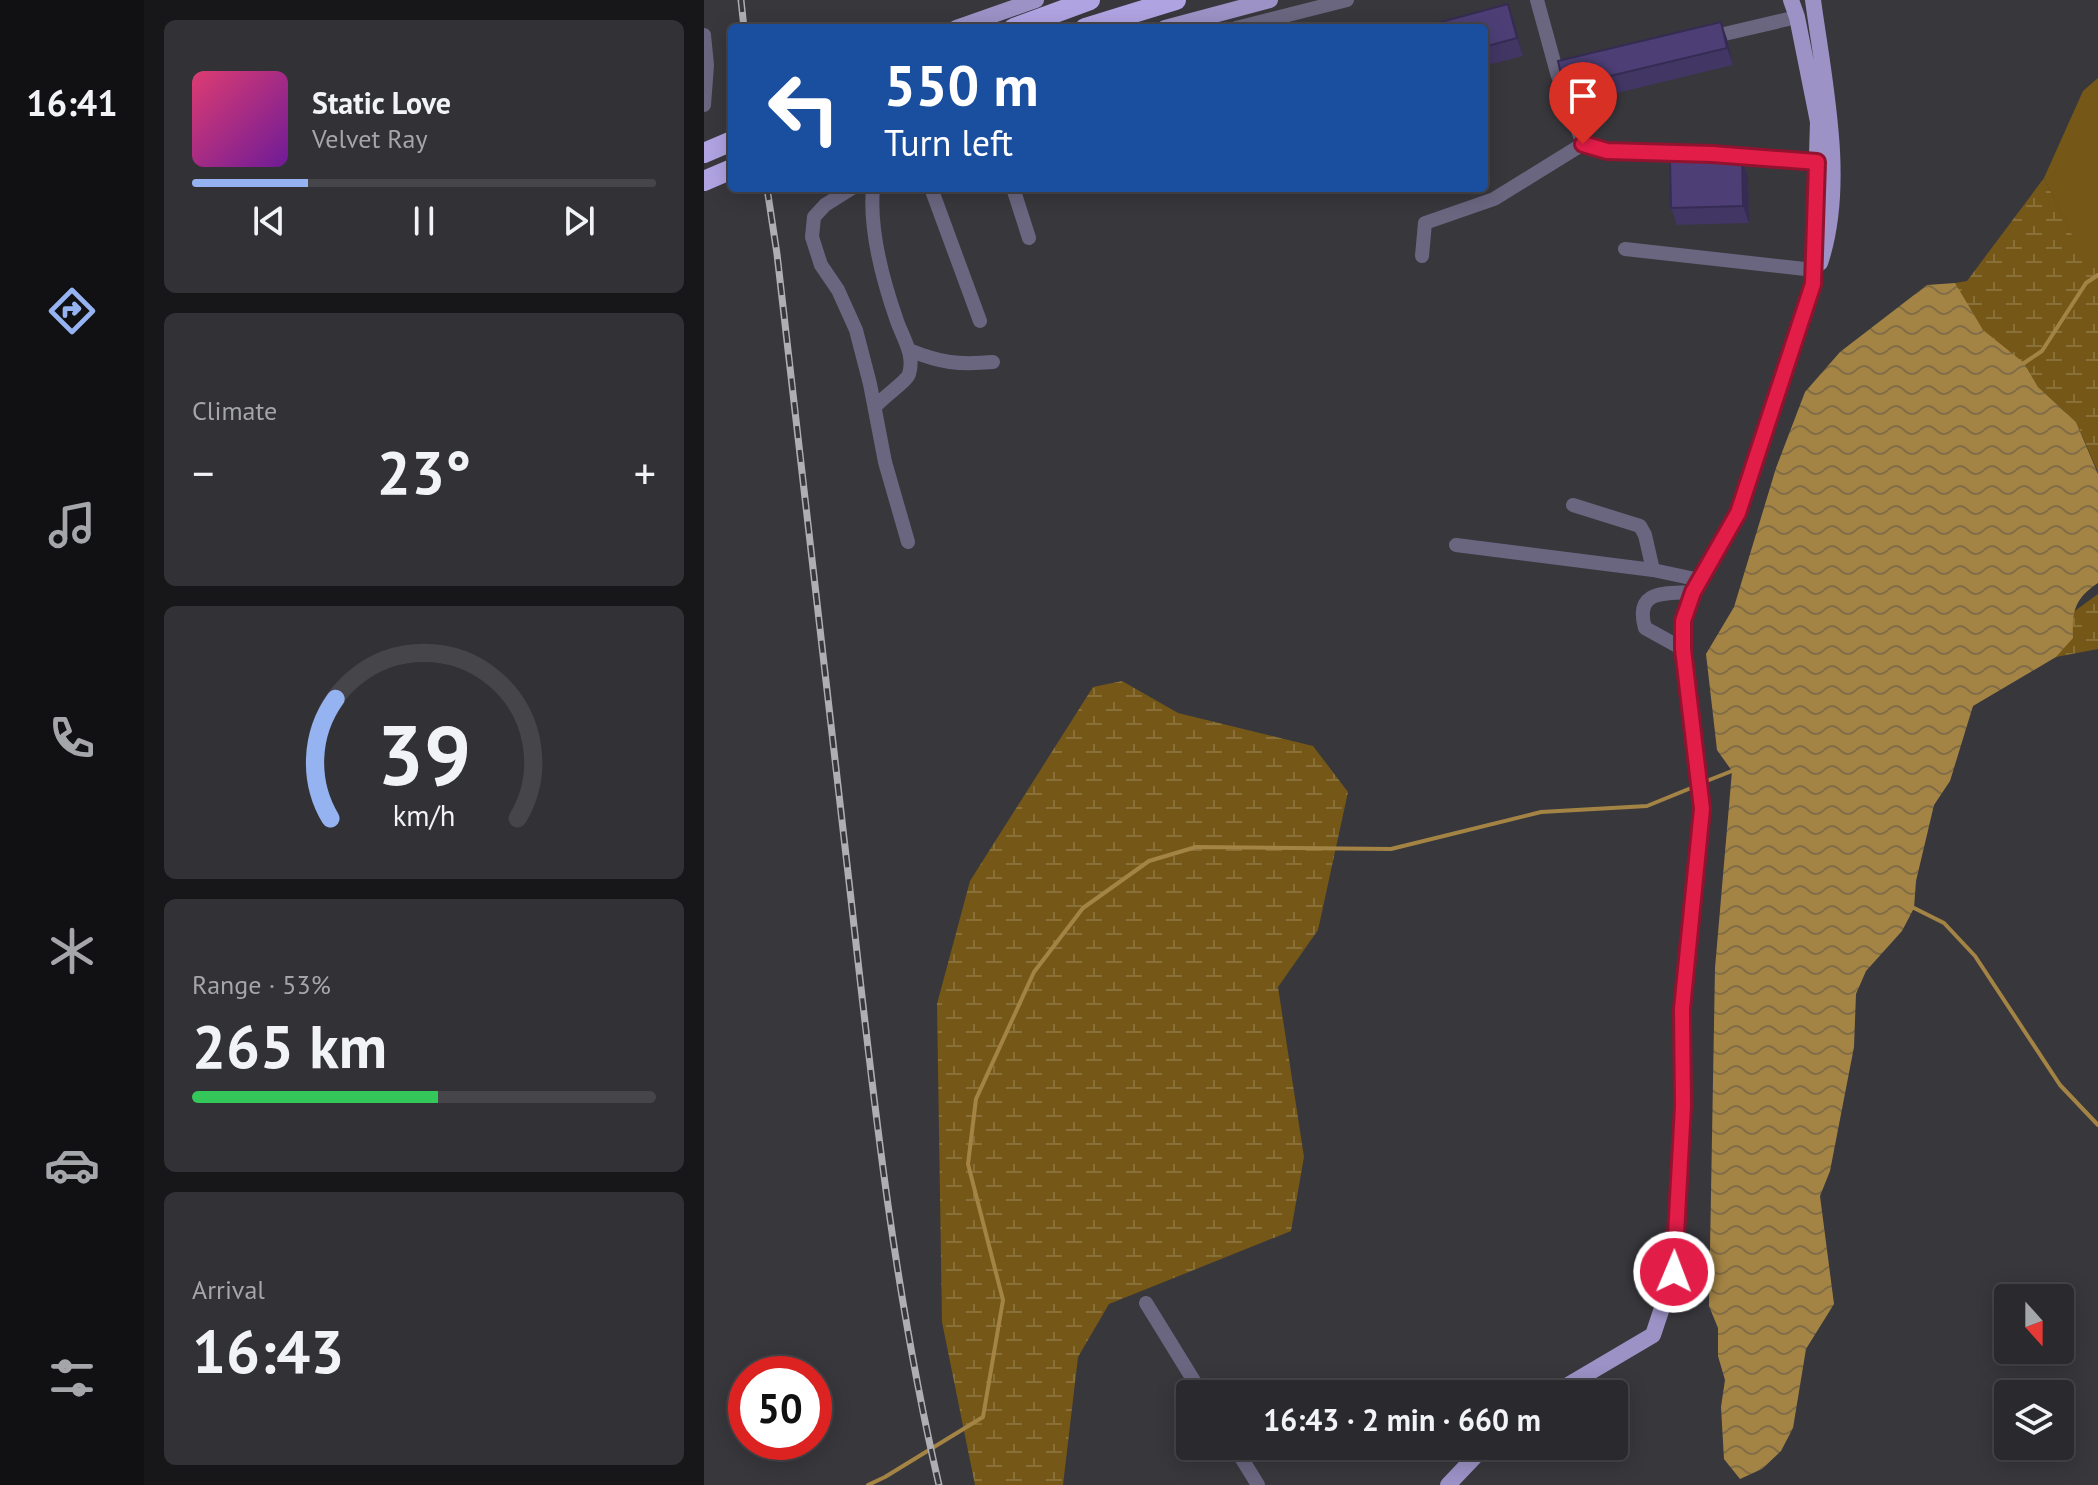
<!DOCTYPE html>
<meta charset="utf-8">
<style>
:root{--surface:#2a292d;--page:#323135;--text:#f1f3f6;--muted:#a5a6aa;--line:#464549;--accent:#95b2f1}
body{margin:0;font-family:"PT Sans",sans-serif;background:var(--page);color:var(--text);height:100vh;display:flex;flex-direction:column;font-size:30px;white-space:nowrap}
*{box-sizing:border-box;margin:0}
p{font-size:26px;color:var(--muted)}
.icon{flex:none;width:44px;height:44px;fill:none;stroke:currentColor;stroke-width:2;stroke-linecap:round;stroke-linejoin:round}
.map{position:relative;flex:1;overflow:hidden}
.drawer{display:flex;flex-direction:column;gap:20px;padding:20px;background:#171719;width:560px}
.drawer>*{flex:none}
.hud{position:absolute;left:24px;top:24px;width:760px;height:168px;border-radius:8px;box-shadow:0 4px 20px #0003,0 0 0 2px var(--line);background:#1a4fa0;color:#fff;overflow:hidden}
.needle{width:52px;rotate:159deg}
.controls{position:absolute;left:1290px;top:1284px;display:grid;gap:16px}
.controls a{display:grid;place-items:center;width:80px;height:80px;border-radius:8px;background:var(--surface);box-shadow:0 4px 20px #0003,0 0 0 2px var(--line);font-size:40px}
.speed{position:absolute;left:24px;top:1356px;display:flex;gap:16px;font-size:40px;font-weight:700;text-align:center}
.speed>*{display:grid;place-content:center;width:104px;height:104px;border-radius:50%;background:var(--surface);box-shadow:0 4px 20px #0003,0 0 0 2px var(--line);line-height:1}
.speed .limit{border:12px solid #d22;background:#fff;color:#111}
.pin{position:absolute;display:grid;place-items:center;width:68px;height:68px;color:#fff;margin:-82px -34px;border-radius:50% 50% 50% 0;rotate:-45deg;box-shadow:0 0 8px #0007}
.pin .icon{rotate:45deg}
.me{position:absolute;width:88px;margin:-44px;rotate:1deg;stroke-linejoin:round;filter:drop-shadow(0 0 6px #0008)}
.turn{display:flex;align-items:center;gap:28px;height:168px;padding:0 24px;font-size:36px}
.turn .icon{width:104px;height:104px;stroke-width:2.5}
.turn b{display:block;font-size:56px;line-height:68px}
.big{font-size:60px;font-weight:800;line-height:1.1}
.drawer .tile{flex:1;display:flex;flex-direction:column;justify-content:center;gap:12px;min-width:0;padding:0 28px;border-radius:12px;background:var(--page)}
.drawer .dial{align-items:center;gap:0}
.dial svg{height:208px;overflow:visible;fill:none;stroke:var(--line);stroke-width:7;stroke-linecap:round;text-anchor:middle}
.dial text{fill:var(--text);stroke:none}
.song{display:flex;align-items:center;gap:24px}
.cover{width:96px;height:96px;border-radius:12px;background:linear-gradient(135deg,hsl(340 70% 55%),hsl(280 70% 35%))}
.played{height:8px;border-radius:4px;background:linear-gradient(90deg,var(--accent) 25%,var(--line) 25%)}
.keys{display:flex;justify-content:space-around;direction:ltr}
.heat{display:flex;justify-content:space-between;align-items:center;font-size:44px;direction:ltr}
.charge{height:12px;border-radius:6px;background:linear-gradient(90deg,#34c759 53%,var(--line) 0)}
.trip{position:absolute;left:472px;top:1380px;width:452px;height:80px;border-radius:8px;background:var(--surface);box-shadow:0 4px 20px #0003,0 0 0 2px var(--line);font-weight:800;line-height:80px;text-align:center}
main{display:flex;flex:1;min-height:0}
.dock{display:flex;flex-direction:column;width:144px;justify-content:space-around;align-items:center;background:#111012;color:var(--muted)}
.dock .icon{width:56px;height:56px}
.dock .active{color:var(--accent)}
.dock b{font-size:36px;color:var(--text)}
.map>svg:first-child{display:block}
.green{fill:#755817}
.wetland{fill:url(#wetland-marsh)}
.water{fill:url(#water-waves)}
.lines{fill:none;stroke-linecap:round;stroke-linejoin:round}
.stream{stroke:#a48444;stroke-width:4}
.minor{stroke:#6b6680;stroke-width:14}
.major{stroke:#9c92c6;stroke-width:16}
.highway{stroke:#b0a3e2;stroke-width:20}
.rail-casing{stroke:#afaeb2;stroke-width:7}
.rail{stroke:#38373c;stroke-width:4;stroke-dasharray:12;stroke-linecap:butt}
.wall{fill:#423665}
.shaded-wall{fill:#362c53}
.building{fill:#4d3f76;stroke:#362c53;stroke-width:2}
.route-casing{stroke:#92132f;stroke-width:20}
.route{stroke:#e11d48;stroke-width:14}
</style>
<main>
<nav class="dock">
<b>16:41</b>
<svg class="icon active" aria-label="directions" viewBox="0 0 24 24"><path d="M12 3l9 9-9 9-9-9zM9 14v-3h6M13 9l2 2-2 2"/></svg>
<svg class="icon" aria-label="music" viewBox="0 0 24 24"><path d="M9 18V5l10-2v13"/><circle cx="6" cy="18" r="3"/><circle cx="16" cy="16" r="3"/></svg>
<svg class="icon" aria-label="phone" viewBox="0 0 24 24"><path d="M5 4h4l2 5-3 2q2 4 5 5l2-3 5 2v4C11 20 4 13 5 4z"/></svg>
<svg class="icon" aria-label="climate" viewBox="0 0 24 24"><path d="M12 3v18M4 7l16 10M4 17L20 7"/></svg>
<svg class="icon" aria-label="car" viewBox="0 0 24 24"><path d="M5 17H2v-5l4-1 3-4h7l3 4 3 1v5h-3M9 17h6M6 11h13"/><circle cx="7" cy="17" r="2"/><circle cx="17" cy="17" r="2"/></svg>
<svg class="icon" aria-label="filters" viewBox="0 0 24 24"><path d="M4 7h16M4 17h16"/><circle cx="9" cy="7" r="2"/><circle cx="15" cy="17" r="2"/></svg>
</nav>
<section class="drawer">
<div class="tile">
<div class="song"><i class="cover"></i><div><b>Static Love</b><p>Velvet Ray</p></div></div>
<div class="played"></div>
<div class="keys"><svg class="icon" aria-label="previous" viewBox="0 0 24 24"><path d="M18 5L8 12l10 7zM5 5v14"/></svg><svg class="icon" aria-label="pause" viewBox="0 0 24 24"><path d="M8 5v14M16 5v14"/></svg><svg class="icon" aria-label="next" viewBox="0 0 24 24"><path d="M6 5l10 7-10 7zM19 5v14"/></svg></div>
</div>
<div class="tile"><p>Climate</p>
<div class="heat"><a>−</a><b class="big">23°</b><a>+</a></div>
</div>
<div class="tile dial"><svg viewBox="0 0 100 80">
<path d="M14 69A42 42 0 1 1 86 69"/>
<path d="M14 69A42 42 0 0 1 16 23" stroke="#95b2f1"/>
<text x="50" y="56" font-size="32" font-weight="700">39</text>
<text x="50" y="72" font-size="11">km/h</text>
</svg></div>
<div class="tile"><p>Range · 53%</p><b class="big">265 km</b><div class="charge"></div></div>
<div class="tile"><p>Arrival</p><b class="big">16:43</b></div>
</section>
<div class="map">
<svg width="1394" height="1485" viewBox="0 0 1394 1485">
<defs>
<pattern id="wetland-marsh" width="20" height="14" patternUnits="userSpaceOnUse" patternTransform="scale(2)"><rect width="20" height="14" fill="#755817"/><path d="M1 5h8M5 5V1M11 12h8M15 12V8" fill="none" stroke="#887038"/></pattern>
<pattern id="water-waves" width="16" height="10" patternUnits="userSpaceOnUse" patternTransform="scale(2)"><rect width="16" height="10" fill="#a48444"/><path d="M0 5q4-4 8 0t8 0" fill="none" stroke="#826d44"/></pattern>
</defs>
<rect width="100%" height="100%" fill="#38373c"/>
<path class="green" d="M1394,78v183l-11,5 -43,-88 39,-87z"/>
<path class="wetland" d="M1340,178l43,87 11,-4v211l-22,-50 -38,-35 -14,-24 -46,-29 -23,-51 12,-2z
M1394,594v55l-42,8 16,-44z
M418,681l56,32 135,33 35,46 -30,138 -40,57 26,170 -13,74 -182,73 -31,53 -15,128h-88l-33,-163 -5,-318 33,-123 123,-194z"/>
<path class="water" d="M1251,283l28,47 41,33 14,24 38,35 22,52v109c-24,16 -26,29 -25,55l-17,19 -83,49 -23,75 -16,24 -18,76 -2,27 -12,23 -36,40 -10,23 -2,53 -24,124 -10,25 14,108 -28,45 -13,79 -12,23 -19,18 -22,10 -16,-20 -3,-52 4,-27 -7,-24v-28l-9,-22 6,-338 17,-197 -15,-21 -11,-96 28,-47 42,-139 29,-76 35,-40 87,-67z"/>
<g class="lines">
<path class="stream" d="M1320,363l18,-12 44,-68 12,-8
M1000,782l28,-11
M1210,908l30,15 31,33 85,129 38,40
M164,1485l17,-8 98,-60 20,-117 -35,-136 8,-65 58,-127 49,-64 66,-47 47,-14 195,2 150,-37 106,-6 49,-20"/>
<path class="minor" d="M833,0l20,73 26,71
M532,28l111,-28
M0,35l3,30 -3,40
M1003,38l90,-21
M148,188l-27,17 -11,12 -2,20 9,28 17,25 18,40 14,54 15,78 23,80
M169,188c-4,43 10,93 24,133 6,17 18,34 12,53 -2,7 -26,23 -34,33
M227,188l49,133
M309,188l16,50
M921,249l189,21
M718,256l3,-33 69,-24 89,-55 24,7 105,3 105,8
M205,350c32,13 49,15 84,12
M869,505l67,21 5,9 8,35
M752,545l197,25 47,10
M979,649l-38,-21c-11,-39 20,-34 48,-36
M442,1303l56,91
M530,1446l24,39"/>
<path class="major" d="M1109,0c11,82 34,183 7,263
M252,28l80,-28
M461,28l105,-28
M849,1394l100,-59 21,-63 9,-166 -1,-97 20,-200 -19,-160v-28l10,-29 45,-79 75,-229 5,-162 -21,-105 -6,-17
M744,1485l37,-39"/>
<path class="highway" d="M310,28l76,-28
M381,28l91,-28
M0,153l28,-12
M0,181l28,-12"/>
<defs>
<path id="rail" d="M37,0l3,28
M63,188l10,66c25,215 49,430 74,645 22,196 43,393 88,586"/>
</defs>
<use href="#rail" class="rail-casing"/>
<use href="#rail" class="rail"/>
</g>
<path class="wall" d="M804,4l6,17 9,35 -39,10v-38z
M1017,22l6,17 6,26 -162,39 -7,-17z
M1038,159l6,18 1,46 -72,2 -6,-17z"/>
<path class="shaded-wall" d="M804,4l6,17 9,35 -6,-18z
M1017,22l6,17 6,26 -6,-17z
M1038,159l6,18 1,46 -6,-17z"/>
<path class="building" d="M804,4l9,34 -33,9v-19h-65z
M1017,22l6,26 -163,39 -6,-26z
M1038,159l1,47 -72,2 -1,-47z"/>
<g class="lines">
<defs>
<path id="route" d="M879,144l24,7 105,3 105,8 -4,122 -75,229 -45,79 -10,29v28l19,160 -20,200 1,97 -9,166"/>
</defs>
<use href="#route" class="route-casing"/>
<use href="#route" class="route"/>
</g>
</svg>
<div class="controls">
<a><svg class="needle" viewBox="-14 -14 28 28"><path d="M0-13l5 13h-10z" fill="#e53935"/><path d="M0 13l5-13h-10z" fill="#a5a6aa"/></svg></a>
<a><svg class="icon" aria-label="layers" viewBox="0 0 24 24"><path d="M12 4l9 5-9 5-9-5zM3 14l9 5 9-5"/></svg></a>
</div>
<div class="speed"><div class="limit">50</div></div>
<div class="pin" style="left:879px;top:144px;background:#d93025"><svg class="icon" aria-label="arrive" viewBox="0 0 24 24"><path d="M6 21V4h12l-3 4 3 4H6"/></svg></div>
<svg class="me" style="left:970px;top:1272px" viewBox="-20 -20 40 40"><circle r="17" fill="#e11d48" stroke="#fff" stroke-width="3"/><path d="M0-11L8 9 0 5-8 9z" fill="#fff"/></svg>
<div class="trip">16:43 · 2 min · 660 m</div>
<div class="hud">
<div class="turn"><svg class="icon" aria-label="left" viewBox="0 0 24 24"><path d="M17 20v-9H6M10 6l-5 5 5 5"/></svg><div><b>550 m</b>Turn left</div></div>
</div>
</div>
</main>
